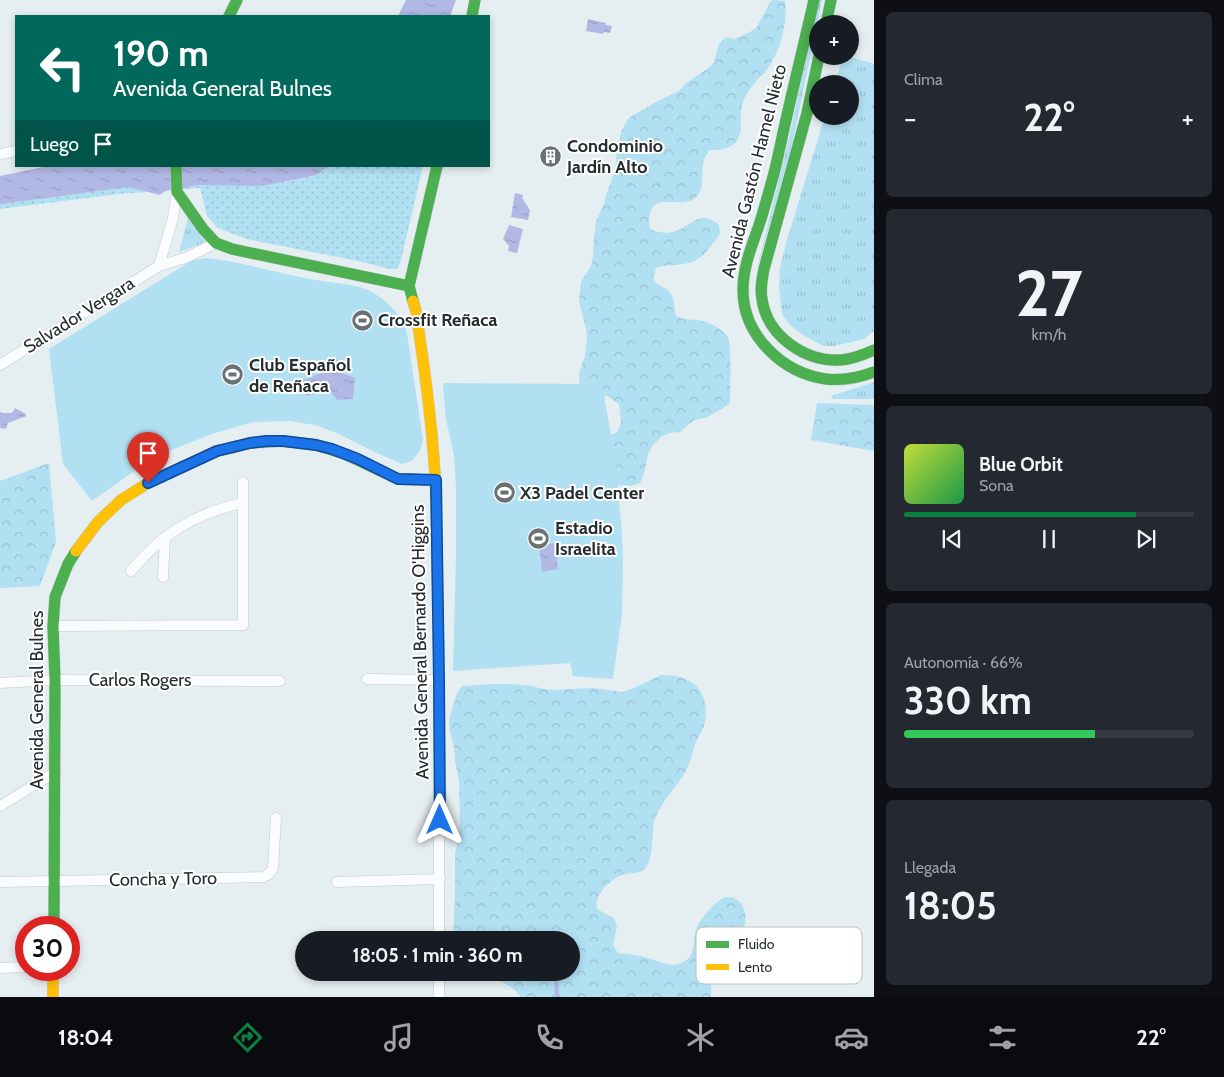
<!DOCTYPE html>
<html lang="es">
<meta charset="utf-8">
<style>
:root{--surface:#171b24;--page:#242831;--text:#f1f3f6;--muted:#9ea1a6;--line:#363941;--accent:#0b8043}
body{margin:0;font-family:Cabin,sans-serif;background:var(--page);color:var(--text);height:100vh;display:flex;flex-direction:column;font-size:19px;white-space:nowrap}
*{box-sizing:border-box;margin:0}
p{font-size:16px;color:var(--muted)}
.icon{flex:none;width:28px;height:28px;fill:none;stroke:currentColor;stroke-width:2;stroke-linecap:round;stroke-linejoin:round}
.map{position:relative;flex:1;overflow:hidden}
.sheet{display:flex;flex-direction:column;gap:12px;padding:12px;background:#0d0f14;width:350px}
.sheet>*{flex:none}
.banner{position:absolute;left:15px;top:15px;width:475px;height:152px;border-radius:0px;box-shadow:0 2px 8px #0003;background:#00695c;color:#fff;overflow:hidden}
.buttons{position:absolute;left:809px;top:15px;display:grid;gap:10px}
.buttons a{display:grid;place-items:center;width:50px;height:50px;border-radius:50%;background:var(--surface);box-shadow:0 2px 8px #0003;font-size:25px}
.speed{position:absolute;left:15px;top:916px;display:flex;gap:10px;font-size:25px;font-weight:700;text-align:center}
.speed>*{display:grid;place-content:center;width:65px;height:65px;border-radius:50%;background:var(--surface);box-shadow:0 2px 8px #0003;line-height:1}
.speed .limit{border:8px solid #d22;background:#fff;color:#111}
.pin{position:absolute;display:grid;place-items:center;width:42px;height:42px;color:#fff;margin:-51px -21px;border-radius:50% 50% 50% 0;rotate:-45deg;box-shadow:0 0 5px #0007}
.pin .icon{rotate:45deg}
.me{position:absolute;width:55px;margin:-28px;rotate:0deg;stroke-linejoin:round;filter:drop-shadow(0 0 4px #0008)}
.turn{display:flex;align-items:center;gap:18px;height:105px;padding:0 15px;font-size:22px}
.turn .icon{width:65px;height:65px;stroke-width:2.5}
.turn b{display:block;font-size:35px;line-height:42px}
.then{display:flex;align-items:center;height:48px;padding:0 15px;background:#0003;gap:10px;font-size:19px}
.big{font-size:38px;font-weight:700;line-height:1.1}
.sheet .widget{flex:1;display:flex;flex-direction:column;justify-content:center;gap:8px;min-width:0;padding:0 18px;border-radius:8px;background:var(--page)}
.sheet .dial{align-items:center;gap:0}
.dial b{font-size:65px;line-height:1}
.song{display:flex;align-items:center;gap:15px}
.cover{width:60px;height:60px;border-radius:8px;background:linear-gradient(135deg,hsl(70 70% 55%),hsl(140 70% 35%))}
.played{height:5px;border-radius:2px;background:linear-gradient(90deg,var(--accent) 80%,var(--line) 80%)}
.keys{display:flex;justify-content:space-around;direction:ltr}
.heat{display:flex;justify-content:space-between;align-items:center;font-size:28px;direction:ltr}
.charge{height:8px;border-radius:4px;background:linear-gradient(90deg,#34c759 66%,var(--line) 0)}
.trip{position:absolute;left:295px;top:931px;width:285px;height:50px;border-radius:25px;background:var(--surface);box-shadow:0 2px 8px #0003;font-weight:700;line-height:50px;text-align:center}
.menu{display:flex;height:80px;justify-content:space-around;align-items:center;background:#090b0e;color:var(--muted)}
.menu .icon{width:35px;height:35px}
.menu .active{color:var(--accent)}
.menu b{font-size:22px;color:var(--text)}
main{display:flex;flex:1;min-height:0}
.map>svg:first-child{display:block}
.grass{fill:url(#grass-tufts)}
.forest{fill:url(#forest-crowns)}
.park{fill:url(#park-dots);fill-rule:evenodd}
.garden{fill:#b2e0f3}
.water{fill:url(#water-ripples)}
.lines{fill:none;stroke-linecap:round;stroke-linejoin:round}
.stream{stroke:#b2b8e4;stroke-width:4}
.street-casing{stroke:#c2c9cc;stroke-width:11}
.fast-casing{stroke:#c2c9cc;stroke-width:12}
.slow-casing{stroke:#c2c9cc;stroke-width:12}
.street{stroke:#fbfcfd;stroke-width:10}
.fast{stroke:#4caf50;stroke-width:11}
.slow{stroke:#ffc107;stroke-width:11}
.route-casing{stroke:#114b97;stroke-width:12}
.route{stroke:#1a73e8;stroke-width:9}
.labels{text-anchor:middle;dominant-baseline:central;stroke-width:4;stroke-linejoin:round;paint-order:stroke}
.poi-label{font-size:18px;font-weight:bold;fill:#262d2f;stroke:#fff;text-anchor:start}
.street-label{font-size:18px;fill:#262d2f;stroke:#fff}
.key{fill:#fff;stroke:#bec0c1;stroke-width:1}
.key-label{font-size:14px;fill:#262d2f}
</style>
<main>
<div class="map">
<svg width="874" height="997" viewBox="0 0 874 997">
<defs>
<pattern id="grass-tufts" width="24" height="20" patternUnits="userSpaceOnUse" patternTransform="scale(1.25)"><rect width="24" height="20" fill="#b2e0f3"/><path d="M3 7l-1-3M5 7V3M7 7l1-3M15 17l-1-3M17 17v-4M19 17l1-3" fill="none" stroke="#99c0d1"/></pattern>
<pattern id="forest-crowns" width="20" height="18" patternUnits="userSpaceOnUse" patternTransform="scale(1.25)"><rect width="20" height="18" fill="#b2e0f3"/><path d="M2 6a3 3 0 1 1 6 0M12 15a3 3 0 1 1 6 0" fill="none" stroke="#99c0d1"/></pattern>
<pattern id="park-dots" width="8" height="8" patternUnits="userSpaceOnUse" patternTransform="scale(1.25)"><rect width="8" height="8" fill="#b2e0f3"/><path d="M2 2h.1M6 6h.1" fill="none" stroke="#99c0d1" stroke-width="1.8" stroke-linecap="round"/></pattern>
<pattern id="water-ripples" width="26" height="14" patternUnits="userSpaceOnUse" patternTransform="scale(1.25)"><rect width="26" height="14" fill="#b2b8e4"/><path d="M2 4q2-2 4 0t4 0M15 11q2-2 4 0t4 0" fill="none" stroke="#999ec4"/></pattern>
</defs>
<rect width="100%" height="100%" fill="#e5eef1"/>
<path class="grass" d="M819,0h3l-30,145 -36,128 32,-131z
M843,56h5l26,8v267l-10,8 -29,7h-11l-23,-12 -11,-9 -8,-11 -3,-26 1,-20 6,-25 39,-127h25v-32h-15z
M188,218l18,24 -27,10z
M874,382v17h-41l-2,-3z"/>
<path class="forest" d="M773,0l12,1c3,23 -5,51 -19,70 -2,3 -6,5 -8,8 -6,7 -12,15 -15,23 -5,13 2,30 -8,41 -7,7 -17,7 -26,7 -1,3 -3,5 -4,7 -6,13 2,32 -10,41 -16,13 -51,-12 -45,31 13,6 25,5 37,-4 4,-2 9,-6 14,-7 7,-1 13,3 18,7l1,9c-11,14 -17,27 -36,30 -11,2 -17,0 -28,4l-3,10c5,8 5,6 13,11 9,6 8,17 10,27 8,4 11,3 20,4 13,1 22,7 32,16 4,21 2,44 2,67l-8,6 -17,9 -11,2 -14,12 -11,1 -8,4 -8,8 -5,9 -4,20 -4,9 -9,3 -19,-1 -3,-49 8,-4 4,-9 -2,-19 -12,-8 -10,1 -17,-6 -1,-18 6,-17 2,-18 -1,-9 -7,-28 2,-19 10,-16 2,-9 1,-18 2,-18 8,-17 2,-9 9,-24 2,-19 4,-20 4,-8 5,-7 16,-9 8,-5 25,-12 6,-7 22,-15 7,-7 5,-18 7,-7 8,2 16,-7 7,-5 13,-25z
M817,403l57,2v46l-63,-11z
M49,463l7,79 -16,44 -40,2v-107z
M661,675c30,-1 49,15 44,46 -1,8 -6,14 -9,21 -4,11 -6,22 -12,32 -9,15 -23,28 -29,45 -4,13 -1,39 -9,48 -6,8 -15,5 -24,8 -9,3 -21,14 -24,23 -2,3 -1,7 -1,11l9,5 8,4 3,9 -4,18 5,8c10,1 21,2 30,5 13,4 24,11 37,3 12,-7 7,-23 12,-34 4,-9 20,-28 29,-30 3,0 5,0 8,1 6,2 9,8 11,14 5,21 -18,36 -28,52 -7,11 -5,21 -6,33h-191c-3,-7 -16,-15 -23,-17 -13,-3 -19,4 -31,-7l105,-1v-32h-118l2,-47v-39l4,-20 1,-10 -1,-43 -4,-20 -1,-12 -4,-18 -1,-10 2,-9 6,-19 5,-7 31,-2h20l19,2 11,3 10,1 40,-2 29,4 12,-4z"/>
<path class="park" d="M74,166h349l-23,98 -3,5h-7l-32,-8 -111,-22 -29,-11 -11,-12 -7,-28 -81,6 -119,15v-31zM327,167l-11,8 -53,11 -28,-1z"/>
<path class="garden" d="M205,258c36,3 70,15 105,21 19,4 43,4 60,12 18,10 30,22 37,42l16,107 -3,10 -8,11 -10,3 -25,-11 -38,-19 -24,-9 -26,-4 -36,1 -41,12 -41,16 -24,12 -55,39 -29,-37 -14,-115 142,-88z
M443,383l159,1 13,74 6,63 2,34 -1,59 -9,65 -40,-3 -3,-13 -117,8 3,-116v-67l-2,-32 -8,-37z"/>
<path class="water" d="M406,0h50l-6,16h-52z
M588,19l18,4v2l6,1 -2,7 -6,-1 -1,2 -17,-3z
M48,166h281l-13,9 -53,11 -64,-1 -34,6 -5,4 -32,-8 -128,17v-28z
M515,193l8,2 -1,3 8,12 -2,10 -17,-3z
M509,225l14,4 -6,24 -9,-2 1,-5 -6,-7z
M330,357l7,1 5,15 13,5 -2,21 -16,1 -8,-11 -23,7 -8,-14 29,-11z
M15,408l11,6v2l-18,7 -2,6 -6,-1v-16l3,1h9z
M555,543l3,26 -16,3 -3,-27z"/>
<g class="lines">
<path class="stream" d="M556,972l1,25"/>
<defs>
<path id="street" d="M0,154l16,-3
M159,266l14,-48 4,-26
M0,365l159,-99 26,-8 31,-15
M436,498l3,182v260
M131,571c30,-37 65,-58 111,-68
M163,577l2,-40
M53,626l190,-1v-143
M367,679l72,1
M0,683l55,-3 225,1
M0,806l54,-33
M0,882l263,-5 6,-3 4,-6 3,-50
M337,882l103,-3
M0,968l26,-1
M439,997v-25"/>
<path id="fast" d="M814,0c-10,44 -21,88 -31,133 -3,14 -6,29 -10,44 -5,17 -9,34 -15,51 -7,20 -15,40 -15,62 0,45 39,83 83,89 17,2 32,-1 48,-7
M229,16l8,-16
M472,16l3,-16
M826,24l5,-24
M819,56l-12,57 -43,156c-2,10 -4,20 -2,30 5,37 43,63 79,61 12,-1 22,-5 33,-10
M176,166l1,26 26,37 13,14 16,6 177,37
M413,301l-4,-15 28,-120
M231,448l19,-5 33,-2 33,4 29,9 53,25 38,1
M54,928l1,-248 -2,-54 2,-29 13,-33 8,-13"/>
<path id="slow" d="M413,301l3,10c9,62 18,124 20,187
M76,551l22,-29 23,-22 27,-17 69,-32 14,-3
M53,970v27"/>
</defs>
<use href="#street" class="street-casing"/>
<use href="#fast" class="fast-casing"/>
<use href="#slow" class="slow-casing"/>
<use href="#street" class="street"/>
<use href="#fast" class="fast"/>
<use href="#slow" class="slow"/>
</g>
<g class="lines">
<defs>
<path id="route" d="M148,483l69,-32 33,-8 16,-2h17l33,4 16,4 26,10 40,20 38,1 3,200 1,140"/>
</defs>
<use href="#route" class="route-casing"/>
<use href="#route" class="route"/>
</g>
<defs>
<symbol id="building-disc" viewBox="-11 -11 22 22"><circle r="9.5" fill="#697173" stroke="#fff"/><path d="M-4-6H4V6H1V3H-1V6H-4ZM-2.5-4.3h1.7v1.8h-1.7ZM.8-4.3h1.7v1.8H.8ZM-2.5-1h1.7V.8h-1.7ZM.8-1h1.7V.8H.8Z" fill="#fff"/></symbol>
<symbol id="stadium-disc" viewBox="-11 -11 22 22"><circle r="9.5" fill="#697173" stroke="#fff"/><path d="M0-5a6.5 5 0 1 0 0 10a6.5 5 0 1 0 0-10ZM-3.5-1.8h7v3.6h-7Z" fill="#fff"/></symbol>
</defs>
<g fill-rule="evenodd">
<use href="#building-disc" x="538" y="144" width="25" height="25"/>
<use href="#stadium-disc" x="350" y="308" width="25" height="25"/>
<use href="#stadium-disc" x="220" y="362" width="25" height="25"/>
<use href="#stadium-disc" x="492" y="480" width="25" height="25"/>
<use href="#stadium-disc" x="526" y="526" width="25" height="25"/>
</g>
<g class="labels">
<g class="poi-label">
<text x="567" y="146">Condominio<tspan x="567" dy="21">Jardín Alto</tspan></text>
<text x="378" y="320">Crossfit Reñaca</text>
<text x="249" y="365">Club Español<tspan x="249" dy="21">de Reñaca</tspan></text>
<text x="520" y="493">X3 Padel Center</text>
<text x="555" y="528">Estadio<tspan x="555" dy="21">Israelita</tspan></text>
</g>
<g class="street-label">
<text transform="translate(754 171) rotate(-76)">Avenida Gastón Hamel Nieto</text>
<text transform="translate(79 315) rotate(-32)">Salvador Vergara</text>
<text transform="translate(420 642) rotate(-91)">Avenida General Bernardo O'Higgins</text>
<text x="140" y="680">Carlos Rogers</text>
<text transform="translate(37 700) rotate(-90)">Avenida General Bulnes</text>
<text transform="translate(163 879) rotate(-1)">Concha y Toro</text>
</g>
</g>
<rect x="696" y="927" width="166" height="57" rx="8" class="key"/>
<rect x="706" y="941" width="23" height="7" fill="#4caf50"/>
<rect x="706" y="964" width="23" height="6" fill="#ffc107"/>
<g class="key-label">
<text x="738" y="949">Fluido</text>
<text x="738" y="972">Lento</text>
</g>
</svg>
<div class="buttons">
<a>+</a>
<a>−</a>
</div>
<div class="speed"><div class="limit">30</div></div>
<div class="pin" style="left:148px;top:483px;background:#d93025"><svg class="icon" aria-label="arrive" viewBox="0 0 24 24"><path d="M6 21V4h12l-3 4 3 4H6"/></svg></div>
<svg class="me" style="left:440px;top:820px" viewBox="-20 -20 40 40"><path d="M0-17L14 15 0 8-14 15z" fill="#1a73e8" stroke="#fff" stroke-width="4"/></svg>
<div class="trip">18:05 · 1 min · 360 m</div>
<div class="banner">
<div class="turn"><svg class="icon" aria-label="left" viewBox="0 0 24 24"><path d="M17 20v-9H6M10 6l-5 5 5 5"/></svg><div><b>190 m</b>Avenida General Bulnes</div></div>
<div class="then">Luego<svg class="icon" aria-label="arrive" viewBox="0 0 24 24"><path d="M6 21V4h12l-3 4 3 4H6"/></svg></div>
</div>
</div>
<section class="sheet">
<div class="widget"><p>Clima</p>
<div class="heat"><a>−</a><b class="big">22°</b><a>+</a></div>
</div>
<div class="widget dial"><b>27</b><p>km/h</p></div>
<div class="widget">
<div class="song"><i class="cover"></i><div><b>Blue Orbit</b><p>Sona</p></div></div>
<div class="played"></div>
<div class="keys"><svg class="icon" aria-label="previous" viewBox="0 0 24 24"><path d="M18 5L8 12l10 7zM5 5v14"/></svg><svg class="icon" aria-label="pause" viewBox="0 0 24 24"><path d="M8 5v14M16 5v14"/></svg><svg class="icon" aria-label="next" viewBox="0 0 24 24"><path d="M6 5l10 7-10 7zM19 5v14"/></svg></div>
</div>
<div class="widget"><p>Autonomía · 66%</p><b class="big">330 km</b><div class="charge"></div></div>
<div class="widget"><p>Llegada</p><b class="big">18:05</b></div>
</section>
</main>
<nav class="menu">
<b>18:04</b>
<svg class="icon active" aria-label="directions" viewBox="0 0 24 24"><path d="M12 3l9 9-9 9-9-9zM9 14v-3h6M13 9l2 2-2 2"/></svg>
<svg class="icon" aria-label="music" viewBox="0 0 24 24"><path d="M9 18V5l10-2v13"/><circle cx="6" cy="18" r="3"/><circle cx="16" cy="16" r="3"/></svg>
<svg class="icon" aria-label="phone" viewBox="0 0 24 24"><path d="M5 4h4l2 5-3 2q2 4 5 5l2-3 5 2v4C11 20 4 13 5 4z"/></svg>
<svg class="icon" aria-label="climate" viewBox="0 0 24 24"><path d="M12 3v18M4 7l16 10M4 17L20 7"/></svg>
<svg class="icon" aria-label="car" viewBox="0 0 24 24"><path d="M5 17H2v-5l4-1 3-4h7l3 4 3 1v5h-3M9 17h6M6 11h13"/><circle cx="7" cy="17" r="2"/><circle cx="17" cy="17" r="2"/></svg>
<svg class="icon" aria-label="filters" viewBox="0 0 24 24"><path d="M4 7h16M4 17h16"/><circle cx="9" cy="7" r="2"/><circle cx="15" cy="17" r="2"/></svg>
<b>22°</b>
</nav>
